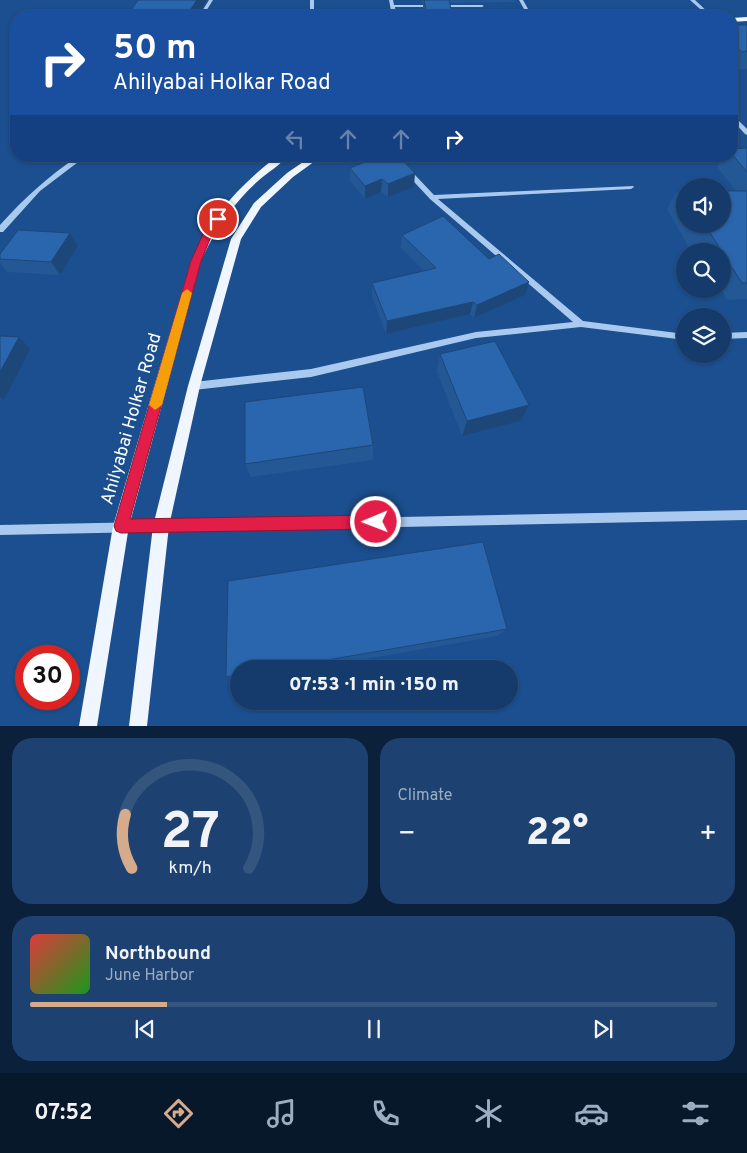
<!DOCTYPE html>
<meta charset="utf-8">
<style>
:root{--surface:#143b6b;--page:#1d4271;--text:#f1f3f6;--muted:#9dadc1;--line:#33557e;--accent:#d6ab8b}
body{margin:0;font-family:Overpass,sans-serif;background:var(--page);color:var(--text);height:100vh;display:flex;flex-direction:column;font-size:19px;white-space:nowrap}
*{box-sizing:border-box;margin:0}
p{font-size:16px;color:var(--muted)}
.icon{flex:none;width:28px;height:28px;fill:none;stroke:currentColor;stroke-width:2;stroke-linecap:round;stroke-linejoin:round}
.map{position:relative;height:726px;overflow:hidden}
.details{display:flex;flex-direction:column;gap:12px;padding:12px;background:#0b203b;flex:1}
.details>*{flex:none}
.hud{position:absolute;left:10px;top:10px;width:728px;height:152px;border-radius:20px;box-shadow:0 1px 4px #0004,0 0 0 1px var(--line);background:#1a4fa0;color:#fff;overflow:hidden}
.tools{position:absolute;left:676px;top:178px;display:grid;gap:10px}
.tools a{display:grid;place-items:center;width:55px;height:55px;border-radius:50%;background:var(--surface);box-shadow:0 1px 4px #0004,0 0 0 1px var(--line);font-size:25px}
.speed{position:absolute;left:15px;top:645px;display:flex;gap:10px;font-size:25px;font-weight:700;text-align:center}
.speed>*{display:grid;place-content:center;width:65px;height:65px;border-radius:50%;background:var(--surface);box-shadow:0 1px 4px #0004,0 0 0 1px var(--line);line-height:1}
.speed .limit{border:8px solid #d22;background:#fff;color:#111}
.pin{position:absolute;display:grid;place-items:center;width:42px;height:42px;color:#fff;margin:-21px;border:2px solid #fff;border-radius:50%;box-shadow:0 1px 5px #0007}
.me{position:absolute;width:55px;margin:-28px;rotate:269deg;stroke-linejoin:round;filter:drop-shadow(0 0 4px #0008)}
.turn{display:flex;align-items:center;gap:18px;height:105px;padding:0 20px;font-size:22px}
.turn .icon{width:65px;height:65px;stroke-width:2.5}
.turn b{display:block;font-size:35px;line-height:42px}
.lanes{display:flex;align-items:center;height:48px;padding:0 20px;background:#0003;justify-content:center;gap:25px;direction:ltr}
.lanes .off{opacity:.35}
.big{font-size:38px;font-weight:800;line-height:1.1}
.details .card{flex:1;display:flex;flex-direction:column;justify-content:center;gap:8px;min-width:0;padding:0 18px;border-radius:20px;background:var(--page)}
.details .dial{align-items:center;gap:0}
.dial svg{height:130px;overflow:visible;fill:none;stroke:var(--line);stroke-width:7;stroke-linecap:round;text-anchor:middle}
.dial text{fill:var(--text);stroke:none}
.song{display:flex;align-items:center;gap:15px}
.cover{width:60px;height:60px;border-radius:8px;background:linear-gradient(135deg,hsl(0 70% 55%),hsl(120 70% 35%))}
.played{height:5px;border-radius:2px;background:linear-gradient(90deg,var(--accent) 20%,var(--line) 20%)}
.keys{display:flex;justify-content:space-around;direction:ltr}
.heat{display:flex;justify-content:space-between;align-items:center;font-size:28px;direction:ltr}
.details .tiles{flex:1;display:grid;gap:12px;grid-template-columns:1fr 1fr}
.card:last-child{grid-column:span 2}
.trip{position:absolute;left:230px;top:660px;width:288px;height:50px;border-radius:25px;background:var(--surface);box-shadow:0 1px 4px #0004,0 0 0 1px var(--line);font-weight:800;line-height:50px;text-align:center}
.menu{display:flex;height:80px;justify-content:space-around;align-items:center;background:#08182b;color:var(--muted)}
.menu .icon{width:35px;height:35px}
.menu .active{color:var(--accent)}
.menu b{font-size:22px;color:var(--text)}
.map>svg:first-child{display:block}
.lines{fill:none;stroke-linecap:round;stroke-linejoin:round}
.minor{fill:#a9c9ee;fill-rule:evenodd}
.major{fill:#f0f6ff;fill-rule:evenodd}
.wall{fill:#245895}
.shaded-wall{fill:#1d4779}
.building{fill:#2a66ad;stroke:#1d4779}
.route{fill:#e11d48;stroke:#92132f}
.slow{fill:#f59e0b}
.labels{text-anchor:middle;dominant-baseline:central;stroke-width:5;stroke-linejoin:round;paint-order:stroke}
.street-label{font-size:18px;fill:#fff;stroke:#1b4f8f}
</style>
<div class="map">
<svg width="747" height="726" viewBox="0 0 747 726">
<rect width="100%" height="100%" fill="#1b4f8f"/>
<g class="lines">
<path class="minor" d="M209,0h4l-10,16h-4z
M310,0h4v16h-4z
M389,0h4l1,5h88l2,1 -2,1h-87l1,9h-4z
M519,0h4l9,16h-4z
M690,0h5l17,16h-4z
M117,11l4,1 -2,4h-4z
M731,113l16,16v6l-2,-1 -14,-15z
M78,156h8l-46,35 -37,41h-3v-7c23,-26 49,-49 78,-69z
M390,156h7l37,39 199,-9 1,1 -3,2 -193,10 145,122 102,13v6l-104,-13 -105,11 -165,39 -117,13 -3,-1 -2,-3 2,-3 3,-1 117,-13 165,-37 97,-10 -143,-123z
M747,332v6l-25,1v-6z
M747,510v10l-747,15v-10z"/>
<path class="major" d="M747,17v4l-16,1v-4z
M278,156h10c-9,10 -20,16 -30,25 -25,23 -43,49 -57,80l-72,265 -32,200h-18l34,-200 78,-265c20,-44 48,-76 87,-105z
M312,156h10l-29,21 -32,30 -20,32 -41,147 -31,140 -22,200h-18l24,-200 35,-140 43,-147 23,-36 33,-30z"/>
</g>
<path class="wall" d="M421,0h95l-1,2 -66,1 3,13h-28l-1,-7v-6h-1z
M731,25h16v44l-16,1z
M747,148v151l-20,1 -6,-11h1v-38h-23l-4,-5h-7l-21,-37 10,-18h8v33h37l14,-33 -19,-24 7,-11h7v-7z
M350,168l64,19 -26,10 -7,-5 -16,7 -15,-18z
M70,233l8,13 -18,29 -53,-3 -7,-9v-9z
M402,235l123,60 -51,23 -4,-4 -84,20 -14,-38v-13l52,-12 -23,-23z
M440,354l81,67 -59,15 -25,-64z
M373,445v15l-122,17 -6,-13z
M483,542l24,87 -10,7 -188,33h-70v12l-13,-4 2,-96z"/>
<path class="shaded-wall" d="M197,0h10l-10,16h-11z
M415,173l-1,14 -26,10v-13z
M382,179l-1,13 -16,7v-13z
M70,233l8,13 -18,29 -9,-13z
M529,282l-4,13 -51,23 3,-13z
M473,302l-3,12 -84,20 1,-13z
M19,337l11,12 -26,51 -4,-3v-25z
M529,405l-8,16 -59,15 5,-15z"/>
<path class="building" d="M138,0h59l-11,16h-59z
M424,0h25l3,14 -25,1z
M731,25h16v26l-5,1 -11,-9z
M747,148v24l-16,-19v-4z
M380,156h18l17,17 -27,11 -6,-5 -17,7 -15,-18z
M677,191h8v13z
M722,191h25v92h-5l-35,-55h-8l-2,-4h25z
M443,216l46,43 10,-5 30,28 -52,23 -4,-3 -86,19 -15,-38 64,-15 -34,-33z
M18,230l52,3 -19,29 -51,-3v-5z
M0,336l19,1 -19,35z
M495,341l34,64 -62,16 -27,-67z
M363,387l10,58 -128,19v-62z
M483,542l24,87 -232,40h-36v6l-13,2 2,-96z"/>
<path class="route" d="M215,216l7,3 -9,13 -12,29 -71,258 246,-4 5,2 2,5 -2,5 -5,2 -255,4 -5,-2 -2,-5 77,-265 13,-29z"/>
<path class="slow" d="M187,289l5,4 -30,112 -7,5 -6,-5 33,-112z"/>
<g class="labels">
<g class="street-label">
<text transform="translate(132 419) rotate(-74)">Ahilyabai Holkar Road</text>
</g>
</g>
</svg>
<div class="tools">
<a><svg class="icon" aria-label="sound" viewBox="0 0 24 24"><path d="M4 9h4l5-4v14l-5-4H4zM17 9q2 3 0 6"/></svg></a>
<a><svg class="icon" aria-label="search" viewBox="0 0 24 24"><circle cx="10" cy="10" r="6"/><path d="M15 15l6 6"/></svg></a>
<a><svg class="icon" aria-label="layers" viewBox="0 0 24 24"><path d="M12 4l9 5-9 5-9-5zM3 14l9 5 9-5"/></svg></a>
</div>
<div class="speed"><div class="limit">30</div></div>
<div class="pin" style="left:218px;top:219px;background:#d93025"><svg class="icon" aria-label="arrive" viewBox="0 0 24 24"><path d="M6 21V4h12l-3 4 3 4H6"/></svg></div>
<svg class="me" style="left:376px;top:522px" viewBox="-20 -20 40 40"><circle r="17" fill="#e11d48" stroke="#fff" stroke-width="3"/><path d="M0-11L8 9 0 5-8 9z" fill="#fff"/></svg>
<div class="trip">07:53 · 1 min · 150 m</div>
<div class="hud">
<div class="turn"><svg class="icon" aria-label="right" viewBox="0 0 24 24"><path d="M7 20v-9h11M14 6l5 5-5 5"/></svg><div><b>50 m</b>Ahilyabai Holkar Road</div></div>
<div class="lanes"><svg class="icon off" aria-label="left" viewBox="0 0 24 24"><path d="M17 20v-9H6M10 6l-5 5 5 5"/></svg><svg class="icon off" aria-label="ahead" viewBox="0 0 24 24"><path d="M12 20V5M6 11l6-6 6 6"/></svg><svg class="icon off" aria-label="ahead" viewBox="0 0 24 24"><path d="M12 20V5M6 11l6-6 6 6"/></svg><svg class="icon" aria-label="right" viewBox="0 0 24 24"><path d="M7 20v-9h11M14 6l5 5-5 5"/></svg></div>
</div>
</div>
<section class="details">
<div class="tiles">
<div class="card dial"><svg viewBox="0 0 100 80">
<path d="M14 69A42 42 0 1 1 86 69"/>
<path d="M14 69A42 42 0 0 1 10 36" stroke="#d6ab8b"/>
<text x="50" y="56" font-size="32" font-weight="700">27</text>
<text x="50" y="72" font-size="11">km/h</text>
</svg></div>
<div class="card"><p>Climate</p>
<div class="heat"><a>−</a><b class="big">22°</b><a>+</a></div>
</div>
<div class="card">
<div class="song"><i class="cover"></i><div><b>Northbound</b><p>June Harbor</p></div></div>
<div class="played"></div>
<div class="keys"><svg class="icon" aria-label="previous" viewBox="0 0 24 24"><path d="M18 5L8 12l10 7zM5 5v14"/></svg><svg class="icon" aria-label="pause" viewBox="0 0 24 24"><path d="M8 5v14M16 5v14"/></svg><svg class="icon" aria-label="next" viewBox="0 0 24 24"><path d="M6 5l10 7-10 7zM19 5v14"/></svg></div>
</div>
</div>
</section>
<nav class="menu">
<b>07:52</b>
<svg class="icon active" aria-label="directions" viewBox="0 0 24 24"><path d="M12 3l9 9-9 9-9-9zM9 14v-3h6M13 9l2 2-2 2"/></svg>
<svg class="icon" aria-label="music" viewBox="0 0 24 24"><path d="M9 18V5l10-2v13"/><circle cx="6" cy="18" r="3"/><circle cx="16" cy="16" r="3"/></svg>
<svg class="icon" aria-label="phone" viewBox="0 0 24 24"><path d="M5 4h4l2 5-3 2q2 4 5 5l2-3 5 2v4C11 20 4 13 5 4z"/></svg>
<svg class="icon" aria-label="climate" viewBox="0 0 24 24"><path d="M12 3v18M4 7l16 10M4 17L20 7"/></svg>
<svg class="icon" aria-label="car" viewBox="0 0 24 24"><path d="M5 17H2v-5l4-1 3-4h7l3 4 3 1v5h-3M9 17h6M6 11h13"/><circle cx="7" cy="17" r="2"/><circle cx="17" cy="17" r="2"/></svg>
<svg class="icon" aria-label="filters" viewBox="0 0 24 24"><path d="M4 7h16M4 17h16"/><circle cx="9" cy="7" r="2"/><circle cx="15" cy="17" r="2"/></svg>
</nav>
